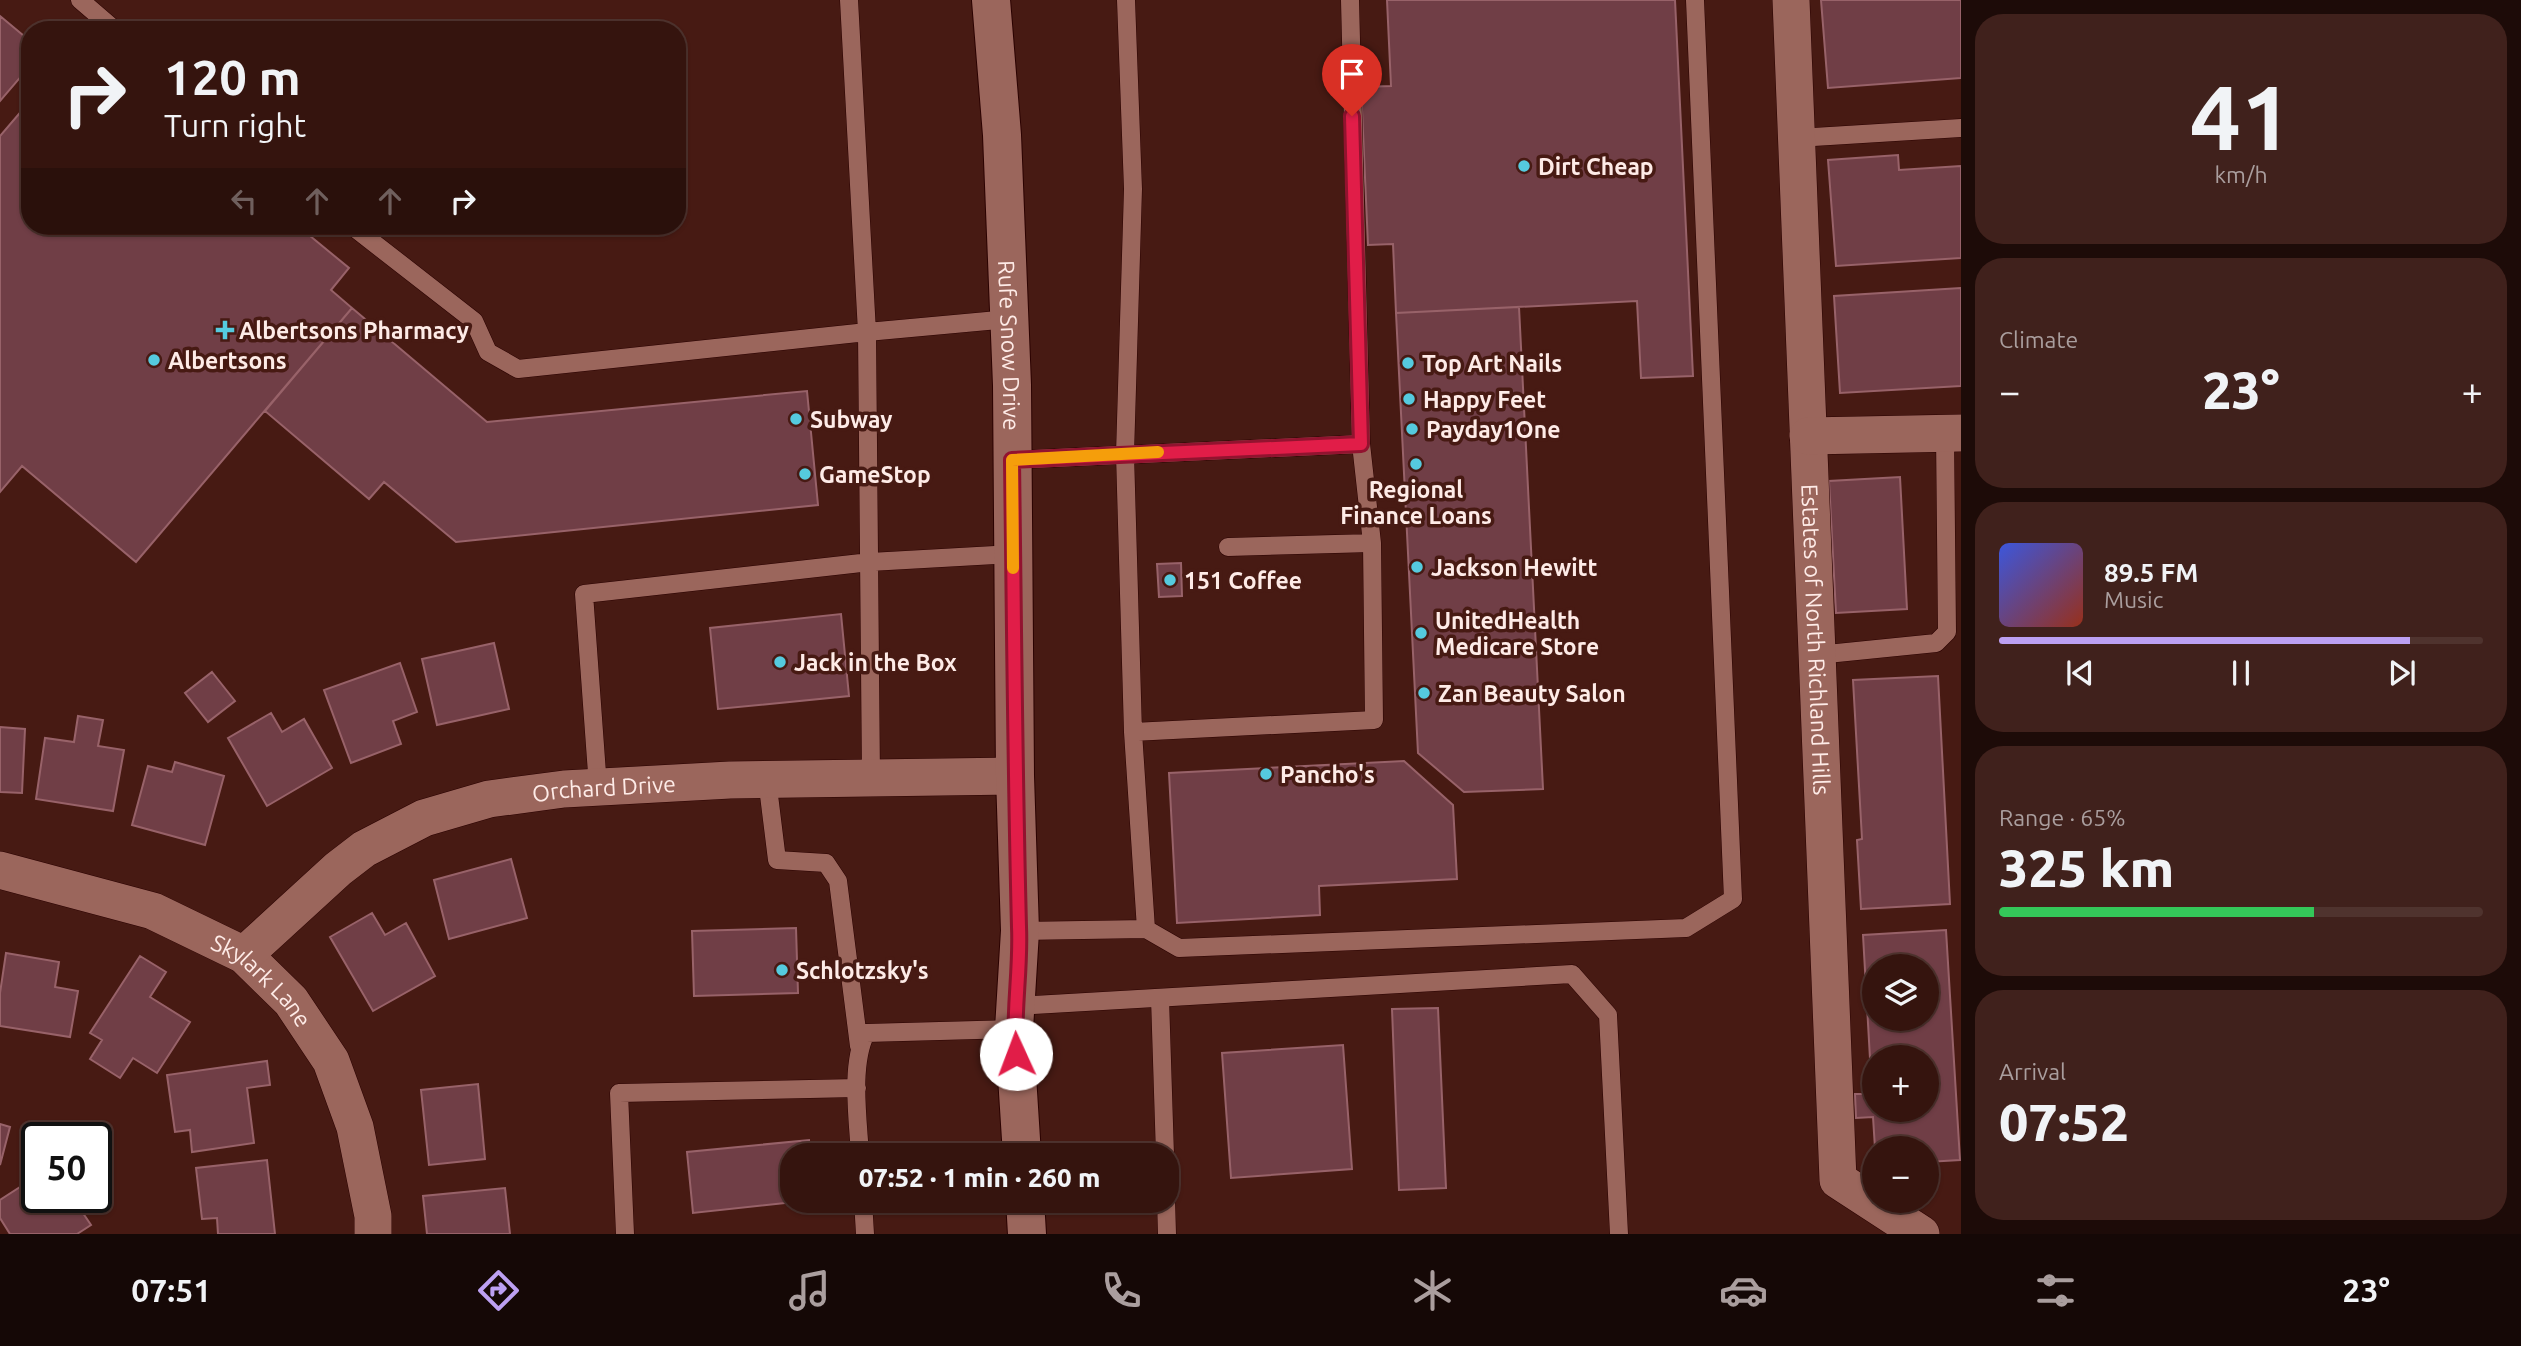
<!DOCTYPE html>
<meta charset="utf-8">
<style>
:root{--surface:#35140e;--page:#40211c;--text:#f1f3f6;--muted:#aa9e9e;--line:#4f332e;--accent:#bca0f2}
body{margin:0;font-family:Ubuntu,sans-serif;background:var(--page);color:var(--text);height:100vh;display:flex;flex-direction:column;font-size:26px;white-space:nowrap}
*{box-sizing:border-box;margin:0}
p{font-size:23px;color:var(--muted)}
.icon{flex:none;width:38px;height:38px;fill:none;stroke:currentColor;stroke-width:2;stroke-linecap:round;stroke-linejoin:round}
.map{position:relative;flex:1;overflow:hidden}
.drawer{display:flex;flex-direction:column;gap:14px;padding:14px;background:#1d0b08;width:560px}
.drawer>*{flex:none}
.guide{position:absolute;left:21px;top:21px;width:665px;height:214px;border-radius:28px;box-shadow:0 2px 5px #0004,0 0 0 2px var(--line);background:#35140e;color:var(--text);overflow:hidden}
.buttons{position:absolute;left:1862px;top:954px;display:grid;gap:14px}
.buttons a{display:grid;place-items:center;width:77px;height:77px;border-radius:50%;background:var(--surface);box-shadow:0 2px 5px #0004,0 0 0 2px var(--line);font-size:35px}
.speed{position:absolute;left:21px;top:1122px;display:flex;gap:14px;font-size:35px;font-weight:700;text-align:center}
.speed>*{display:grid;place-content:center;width:91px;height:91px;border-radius:50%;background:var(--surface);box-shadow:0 2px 5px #0004,0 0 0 2px var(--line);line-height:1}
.speed .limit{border:4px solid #111;border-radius:10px;background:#fff;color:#111}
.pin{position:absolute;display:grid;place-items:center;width:60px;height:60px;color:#fff;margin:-72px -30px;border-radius:50% 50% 50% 0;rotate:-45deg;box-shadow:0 0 7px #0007}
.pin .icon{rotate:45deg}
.me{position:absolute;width:77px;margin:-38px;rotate:358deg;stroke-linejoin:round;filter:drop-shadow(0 0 5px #0008)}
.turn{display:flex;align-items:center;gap:24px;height:147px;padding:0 28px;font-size:32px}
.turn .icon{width:91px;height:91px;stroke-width:2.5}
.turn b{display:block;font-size:49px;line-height:60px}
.lanes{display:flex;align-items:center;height:66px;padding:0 28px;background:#0003;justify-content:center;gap:35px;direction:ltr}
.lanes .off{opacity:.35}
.big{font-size:52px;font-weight:800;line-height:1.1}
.drawer .card{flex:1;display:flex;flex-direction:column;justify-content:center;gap:10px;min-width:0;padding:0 24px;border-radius:28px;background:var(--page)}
.drawer .dial{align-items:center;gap:0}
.dial b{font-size:91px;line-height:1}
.song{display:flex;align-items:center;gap:21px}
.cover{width:84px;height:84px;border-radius:10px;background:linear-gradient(135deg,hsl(230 70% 55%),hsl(10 70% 35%))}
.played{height:7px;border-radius:4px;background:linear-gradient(90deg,var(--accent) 85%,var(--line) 85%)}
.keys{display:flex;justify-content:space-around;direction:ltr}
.heat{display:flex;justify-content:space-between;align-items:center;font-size:38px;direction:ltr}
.charge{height:10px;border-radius:5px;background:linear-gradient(90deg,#34c759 65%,var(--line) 0)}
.trip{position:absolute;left:780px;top:1143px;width:399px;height:70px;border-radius:28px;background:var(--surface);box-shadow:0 2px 5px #0004,0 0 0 2px var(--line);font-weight:800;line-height:70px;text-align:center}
.tabs{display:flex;height:112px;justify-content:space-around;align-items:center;background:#150806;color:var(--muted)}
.tabs .icon{width:49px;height:49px}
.tabs .current{color:var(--accent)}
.tabs b{font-size:32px;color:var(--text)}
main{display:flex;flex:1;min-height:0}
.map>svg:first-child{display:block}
.building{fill:#703e46;stroke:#986269;stroke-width:2;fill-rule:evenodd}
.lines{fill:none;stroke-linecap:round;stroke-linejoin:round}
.service-casing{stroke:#2b0200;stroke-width:19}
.minor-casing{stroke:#2b0200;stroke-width:38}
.secondary-casing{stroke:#2b0200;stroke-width:40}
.service{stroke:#9b665c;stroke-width:18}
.minor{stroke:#9b665c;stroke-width:37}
.secondary{stroke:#9b665c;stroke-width:38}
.route-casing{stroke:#92132f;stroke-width:18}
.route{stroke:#e11d48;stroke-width:12}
.slow{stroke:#f59e0b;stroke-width:12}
.poi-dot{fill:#55cade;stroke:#471a13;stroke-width:2.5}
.labels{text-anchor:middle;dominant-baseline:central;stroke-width:7;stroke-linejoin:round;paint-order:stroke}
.poi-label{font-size:23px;font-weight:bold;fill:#feebe7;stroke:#471a13;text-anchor:start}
.street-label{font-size:23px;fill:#feebe7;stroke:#471a13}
</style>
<main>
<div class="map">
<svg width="1961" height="1234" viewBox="0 0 1961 1234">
<rect width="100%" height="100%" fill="#471a13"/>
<path class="building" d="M1387,0h288l18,376 -52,2 -4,-77 -241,12 -3,-69 -25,1 -7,-158 30,-1z
M1821,0h140v78l-133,10z
M0,16l30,25v25l-30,35z
M30,101v125h268l51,42 -18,22 21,18 -216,254 -114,-96 -22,26v-356z
M1898,155l1,15 62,-4v92l-125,8 -8,-106z
M1961,288v98l-121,7 -6,-97z
M1519,307l24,482 -79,3 -46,-39 -22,-440z
M352,308l135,114 320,-31 11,114 -362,37 -72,-60 -15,17 -104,-88z
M1900,477l7,132 -71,4 -7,-132z
M1181,563l1,33 -23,1 -2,-33z
M841,614l8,82 -131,13 -8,-81z
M494,643l15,66 -72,16 -15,-66z
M400,663l17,49 -24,9 8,23 -50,19 -27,-73z
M212,672l23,29 -27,21 -23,-29z
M1938,676l12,228 -89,5 -4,-69 5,-1 -9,-159z
M271,713l11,19 22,-13 28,49 -65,38 -39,-68z
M78,716l25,4 -5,26 26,4 -11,61 -77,-12 9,-61 29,4z
M0,727l25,2 -3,64 -22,-1z
M1404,761l49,44 4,74 -138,7 1,29 -143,8 -8,-150z
M175,762l49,14 -19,69 -73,-20 16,-59 24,6z
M511,859l16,59 -78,21 -15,-59z
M372,913l13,22 21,-12 29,53 -62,35 -43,-74z
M796,928l2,65 -104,3 -2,-65z
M1946,930l14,230 -33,2v-14h-52l-2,-31 -17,1 -1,-24h17l-9,-159zM1874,966h53v52h-53zM1874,1057h53v53h-53z
M6,953l53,9 -4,25 23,4 -8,46 -70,-11v-33z
M140,956l26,16 -16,25 40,25 -33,51 -24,-15 -13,20 -30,-19 12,-19 -12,-7z
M1438,1008l8,180 -47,2 -7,-181z
M1343,1045l9,124 -121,9 -9,-125z
M267,1061l3,24 -23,3 7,55 -62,9 -2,-22 -15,2 -8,-57z
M478,1084l7,75 -56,6 -8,-75z
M0,1124l10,3 -10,38z
M809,1140l1,15h-17v45h20l-120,13 -6,-61z
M267,1160l8,74h-57l-1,-16 -15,1 -6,-51z
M37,1176v21h35l19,28 -14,9h-67l-10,-16v-18z
M505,1188l5,46h-83l-4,-38z"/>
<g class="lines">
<defs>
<path id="service" d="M80,0l35,30
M1126,0l7,189 -8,265 8,278 241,-12 -2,-177 -11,-99 -11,-444
M1797,138l164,-10
M352,226l122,95 14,31 30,17 349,-37 -18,-332
M1012,460l349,-16
M1228,547l144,-4
M1817,655l119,-12 11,-11 -2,-198
M1133,732l13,197
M871,778l-4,-446 142,-13
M767,779l10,81 49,3 12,18 21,165
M598,787l-14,-193 286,-32 143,-8
M1020,931l126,-2 33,19 507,-20 47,-29 -38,-899
M1160,998l5,157
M1016,1006l556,-32 36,41 11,219
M860,1155c-2,-36 -10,-90 6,-122l148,-4
M863,1200l2,34
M1166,1200l1,34
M625,1234l-6,-141 238,-5"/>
<g id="minor">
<path id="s1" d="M1791,0l47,1180 83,54"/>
<path d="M1808,436l153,-3"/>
<path id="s2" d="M0,870l153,41 91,44 47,46 40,60 24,66 18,89v18"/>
<path id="s3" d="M244,955l94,-86 26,-20 60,-31 65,-19 75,-10 166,-9 285,-4"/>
</g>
<g id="secondary">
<path id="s4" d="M991,0l11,135 10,250 3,391 5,155 -6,98 8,126"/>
<path d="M1025,1200l2,34"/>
</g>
</defs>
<use href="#service" class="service-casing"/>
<use href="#minor" class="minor-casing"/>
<use href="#secondary" class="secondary-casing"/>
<use href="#service" class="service"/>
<use href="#minor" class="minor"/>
<use href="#secondary" class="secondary"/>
</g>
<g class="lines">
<defs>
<path id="route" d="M1016,1054c-3,-42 5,-85 3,-127 -4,-156 -5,-311 -7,-467l349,-16 -9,-328"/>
</defs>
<use href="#route" class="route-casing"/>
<use href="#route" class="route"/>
<path class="slow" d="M1013,568l-1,-108 146,-8"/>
</g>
<g class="poi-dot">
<circle cx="1524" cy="166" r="7"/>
<path d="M221.5 319.5h7v7h7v7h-7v7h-7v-7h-7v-7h7z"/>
<circle cx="154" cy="360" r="7"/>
<circle cx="1408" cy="363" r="7"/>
<circle cx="1409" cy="399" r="7"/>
<circle cx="796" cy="419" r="7"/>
<circle cx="1412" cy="429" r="7"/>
<circle cx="1416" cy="464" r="7"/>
<circle cx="805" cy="474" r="7"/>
<circle cx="1417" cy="567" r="7"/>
<circle cx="1170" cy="580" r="7"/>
<circle cx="1421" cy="633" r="7"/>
<circle cx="780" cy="662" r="7"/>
<circle cx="1424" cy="693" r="7"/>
<circle cx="1266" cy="774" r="7"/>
<circle cx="782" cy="970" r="7"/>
</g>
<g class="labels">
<g class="poi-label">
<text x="1538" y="166">Dirt Cheap</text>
<text x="239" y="330">Albertsons Pharmacy</text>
<text x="168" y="360">Albertsons</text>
<text x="1422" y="363">Top Art Nails</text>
<text x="1423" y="399">Happy Feet</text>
<text x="810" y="419">Subway</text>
<text x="1426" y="429">Payday1One</text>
<text x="819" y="474">GameStop</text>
<text x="1416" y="489" text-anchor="middle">Regional<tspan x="1416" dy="26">Finance Loans</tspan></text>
<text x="1431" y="567">Jackson Hewitt</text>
<text x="1184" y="580">151 Coffee</text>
<text x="1435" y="620">UnitedHealth<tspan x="1435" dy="26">Medicare Store</tspan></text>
<text x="794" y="662">Jack in the Box</text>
<text x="1438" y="693">Zan Beauty Salon</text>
<text x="1280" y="774">Pancho's</text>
<text x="796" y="970">Schlotzsky's</text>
</g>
<g class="street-label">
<text stroke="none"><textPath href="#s4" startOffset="346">Rufe Snow Drive</textPath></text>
<text stroke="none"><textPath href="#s1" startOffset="640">Estates of North Richland Hills</textPath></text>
<text stroke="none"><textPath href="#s3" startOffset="411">Orchard Drive</textPath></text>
<text stroke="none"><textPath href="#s2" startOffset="289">Skylark Lane</textPath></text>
</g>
</g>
</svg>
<div class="buttons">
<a><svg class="icon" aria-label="layers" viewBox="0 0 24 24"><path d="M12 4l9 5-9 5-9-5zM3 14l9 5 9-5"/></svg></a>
<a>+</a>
<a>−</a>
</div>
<div class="speed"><div class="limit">50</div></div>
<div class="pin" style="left:1352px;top:116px;background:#d93025"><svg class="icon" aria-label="arrive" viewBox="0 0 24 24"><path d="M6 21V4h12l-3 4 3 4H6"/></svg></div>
<svg class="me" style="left:1016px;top:1054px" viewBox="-20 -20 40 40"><circle r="19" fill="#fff"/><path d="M0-13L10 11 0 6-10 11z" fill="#e11d48"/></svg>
<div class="trip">07:52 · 1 min · 260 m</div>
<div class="guide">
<div class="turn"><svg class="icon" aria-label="right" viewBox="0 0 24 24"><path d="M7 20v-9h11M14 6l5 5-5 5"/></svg><div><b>120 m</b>Turn right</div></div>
<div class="lanes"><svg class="icon off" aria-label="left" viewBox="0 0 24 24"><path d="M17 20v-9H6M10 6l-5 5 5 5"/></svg><svg class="icon off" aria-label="ahead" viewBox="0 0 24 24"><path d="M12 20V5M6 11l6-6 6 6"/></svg><svg class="icon off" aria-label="ahead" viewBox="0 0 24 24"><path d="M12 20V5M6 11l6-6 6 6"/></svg><svg class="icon" aria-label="right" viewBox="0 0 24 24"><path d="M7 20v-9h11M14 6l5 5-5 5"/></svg></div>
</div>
</div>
<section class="drawer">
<div class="card dial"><b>41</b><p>km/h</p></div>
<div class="card"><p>Climate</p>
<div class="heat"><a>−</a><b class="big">23°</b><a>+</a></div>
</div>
<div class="card">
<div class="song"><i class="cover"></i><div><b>89.5 FM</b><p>Music</p></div></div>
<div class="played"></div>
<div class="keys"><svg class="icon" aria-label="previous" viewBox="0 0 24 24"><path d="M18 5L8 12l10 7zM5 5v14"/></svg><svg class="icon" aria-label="pause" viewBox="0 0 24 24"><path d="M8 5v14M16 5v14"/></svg><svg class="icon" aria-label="next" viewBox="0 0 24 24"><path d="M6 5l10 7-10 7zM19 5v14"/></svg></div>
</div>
<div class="card"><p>Range · 65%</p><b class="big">325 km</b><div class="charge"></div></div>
<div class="card"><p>Arrival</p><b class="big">07:52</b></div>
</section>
</main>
<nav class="tabs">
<b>07:51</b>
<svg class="icon current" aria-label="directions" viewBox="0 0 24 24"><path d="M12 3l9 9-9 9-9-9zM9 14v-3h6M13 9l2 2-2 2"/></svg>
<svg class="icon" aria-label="music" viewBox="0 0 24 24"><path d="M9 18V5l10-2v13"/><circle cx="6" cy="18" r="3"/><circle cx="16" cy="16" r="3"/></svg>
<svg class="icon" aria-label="phone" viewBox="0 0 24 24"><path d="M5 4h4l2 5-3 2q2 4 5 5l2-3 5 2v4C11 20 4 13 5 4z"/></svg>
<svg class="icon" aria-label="climate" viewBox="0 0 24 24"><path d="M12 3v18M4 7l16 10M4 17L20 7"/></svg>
<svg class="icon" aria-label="car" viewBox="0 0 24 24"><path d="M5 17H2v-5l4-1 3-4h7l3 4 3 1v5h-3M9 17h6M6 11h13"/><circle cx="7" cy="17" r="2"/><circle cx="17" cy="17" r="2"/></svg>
<svg class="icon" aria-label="filters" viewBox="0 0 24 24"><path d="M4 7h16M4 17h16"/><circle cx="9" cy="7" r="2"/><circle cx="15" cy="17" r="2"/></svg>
<b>23°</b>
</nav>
